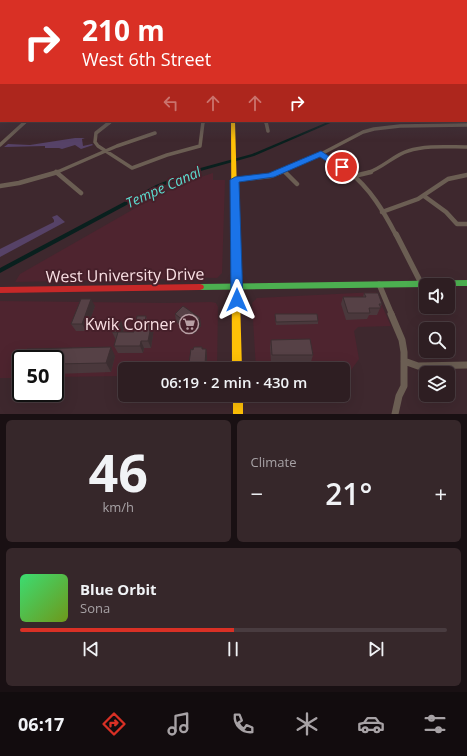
<!DOCTYPE html>
<meta charset="utf-8">
<style>
:root{--surface:#2e1e22;--page:#36272a;--text:#f1f3f6;--muted:#a7a2a5;--line:#493c40;--accent:#d93025}
body{margin:0;font-family:"Open Sans",sans-serif;background:var(--page);color:var(--text);height:100vh;display:flex;flex-direction:column;font-size:15px;white-space:nowrap}
*{box-sizing:border-box;margin:0}
p{font-size:13px;color:var(--muted)}
.icon{flex:none;width:22px;height:22px;fill:none;stroke:currentColor;stroke-width:2;stroke-linecap:round;stroke-linejoin:round}
.map{position:relative;height:414px;overflow:hidden}
.sheet{display:flex;flex-direction:column;gap:6px;padding:6px;background:#191013;flex:1}
.sheet>*{flex:none}
.hud{position:absolute;left:0px;top:0px;width:467px;height:122px;box-shadow:0 4px 16px #0002,0 0 0 1px var(--line);background:#d93025;color:#fff;overflow:hidden}
.tools{position:absolute;left:419px;top:278px;display:grid;gap:8px}
.tools a{display:grid;place-items:center;width:36px;height:36px;border-radius:6px;background:var(--surface);box-shadow:0 4px 16px #0002,0 0 0 1px var(--line);font-size:20px}
.speed{position:absolute;left:12px;top:350px;display:flex;gap:8px;font-size:20px;font-weight:700;text-align:center}
.speed>*{display:grid;place-content:center;width:52px;height:52px;border-radius:50%;background:var(--surface);box-shadow:0 4px 16px #0002,0 0 0 1px var(--line);line-height:1}
.speed .limit{border:2px solid #111;border-radius:6px;background:#fff;color:#111}
.pin{position:absolute;display:grid;place-items:center;width:34px;height:34px;color:#fff;margin:-17px;border:2px solid #fff;border-radius:50%;box-shadow:0 1px 4px #0007}
.me{position:absolute;width:44px;margin:-22px;rotate:0deg;stroke-linejoin:round;filter:drop-shadow(0 0 3px #0008)}
.turn{display:flex;align-items:center;gap:14px;height:84px;padding:0 16px;font-size:18px}
.turn .icon{width:52px;height:52px;stroke-width:2.5}
.turn b{display:block;font-size:28px;line-height:34px}
.lanes{display:flex;align-items:center;height:38px;padding:0 16px;background:#0003;justify-content:center;gap:20px;direction:ltr}
.lanes .off{opacity:.35}
.big{font-size:30px;font-weight:600;line-height:1.1}
.sheet .widget{flex:1;display:flex;flex-direction:column;justify-content:center;gap:6px;min-width:0;padding:0 14px;border-radius:6px;background:var(--page)}
.sheet .dial{align-items:center;gap:0}
.dial b{font-size:52px;line-height:1}
.song{display:flex;align-items:center;gap:12px}
.cover{width:48px;height:48px;border-radius:6px;background:linear-gradient(135deg,hsl(140 70% 55%),hsl(80 70% 35%))}
.played{height:4px;border-radius:2px;background:linear-gradient(90deg,var(--accent) 50%,var(--line) 50%)}
.keys{display:flex;justify-content:space-around;direction:ltr}
.heat{display:flex;justify-content:space-between;align-items:center;font-size:22px;direction:ltr}
.sheet .tiles{flex:1;display:grid;gap:6px;grid-template-columns:1fr 1fr}
.widget:last-child{grid-column:span 2}
.trip{position:absolute;left:118px;top:362px;width:232px;height:40px;border-radius:6px;background:var(--surface);box-shadow:0 4px 16px #0002,0 0 0 1px var(--line);font-weight:600;line-height:40px;text-align:center}
.dock{display:flex;height:64px;justify-content:space-around;align-items:center;background:#120c0e;color:var(--muted)}
.dock .icon{width:28px;height:28px}
.dock .selected{color:var(--accent)}
.dock b{font-size:18px;color:var(--text)}
.map>svg:first-child{display:block}
.built{fill:#4e242f}
.green{fill:#564267}
.lines{fill:none;stroke-linecap:round;stroke-linejoin:round}
.canal{fill:#09201e;fill-rule:evenodd}
.street-far4{stroke:#6b5e53;stroke-width:3}
.street-far3{stroke:#6b5e53;stroke-width:3.5}
.street-far2{stroke:#6b5e53;stroke-width:4.5}
.street-far1{stroke:#6b5e53;stroke-width:5.5}
.street{stroke:#6b5e53;stroke-width:7}
.fast{fill:#4caf50;fill-rule:evenodd}
.slow{fill:#ffc107;fill-rule:evenodd}
.jam{fill:#c62828;fill-rule:evenodd}
.wall{fill:#4a383c}
.shaded-wall{fill:#3c2e31}
.building{fill:#564146;stroke:#3c2e31}
.route{fill:#1a73e8;stroke:#114b97}
.labels{text-anchor:middle;dominant-baseline:central;stroke-width:4;stroke-linejoin:round;paint-order:stroke}
.water-label{font-size:14px;font-style:italic;fill:#5cddd0;stroke:#46202a}
.near-street-label{font-size:16px;fill:#f9dfe3;stroke:#46202a}
.near-poi-label{font-size:16px;fill:#f9dfe3;stroke:#46202a;text-anchor:end}
</style>
<div class="map">
<svg width="467" height="414" viewBox="0 0 467 414">
<rect width="100%" height="100%" fill="#3e282e"/>
<path class="built" d="M213,173v7h12l-3,93 -5,5 -42,-1 -12,2 -148,3 5,-8 119,-68 50,-25z
M376,292l15,34 -33,1 -4,4 5,28 -13,18h-3v-8h-87l-4,-66 5,-5z
M0,301l165,2 46,-1 5,1 2,4 -1,62h-92v7l-70,1v-18h-34v19h-21z"/>
<path class="green" d="M75,138h10l-3,1 1,7 9,-2 1,1 -12,4 -6,-4 -13,4 -3,-1h-14v-2l-41,1 4,-3 22,1z
M57,215l8,7 -65,35v-8l54,-27v-2l-2,-3z"/>
<g class="lines">
<path class="canal" d="M330,121h5l-81,35 -57,16 -37,15 -160,86v-5l156,-83 37,-15 59,-16z"/>
<path class="street-far4" d="M266,121v2
M24,123l2,-2
M109,123l2,-2
M203,123v-2"/>
<path class="street-far3" d="M110,122l-14,11 -1,9 3,4 34,22 35,-13 33,-9 3,-24
M266,122l2,9
M0,145l25,-23
M321,154l29,19
M283,170l3,3
M55,173l62,-27 38,-13
M279,173l42,-19 42,-22 11,-3 26,-3 67,-1
M367,173c16,-5 27,-18 41,-22 18,-6 40,-4 59,-4"/>
<path class="street-far2" d="M56,172l25,21
M285,172l12,12
M349,172c21,16 35,40 47,63
M354,176l17,-4
M235,180l36,-4 10,-4
M0,186l19,-3 39,-11
M424,196l22,16 11,12h10
M382,212l36,-13 30,-20 19,-4"/>
<path class="street-far1" d="M396,234l25,49
M379,284l13,31"/>
<path class="street" d="M391,314l11,26 2,12v34l-5,10 -4,18
M404,361l14,5 49,-1"/>
<path class="fast" d="M467,280v6h-19v-1h-22v2l-226,3 -3,-1 -1,-2 1,-2 3,-1z"/>
<path class="slow" d="M231,121h4l7,248h-10z
M233,395h10v19h-10z"/>
<path class="jam" d="M200,284l3,1 1,2 -1,2 -3,1 -200,3v-6z"/>
</g>
<path class="wall" d="M364,293l18,11 -5,11h-8l-2,4 -21,1 -5,-16 2,-7h20z
M95,306l-9,25h-10l-5,-7z
M175,314l25,4 1,8 -7,8 -18,-12z
M275,314l43,7v3l-42,1 -1,-8z
M146,316l1,5 7,7 -3,20h-7l-1,5h-25l-4,-7 2,-6 -4,-8 9,-11 3,7 -1,4h11z
M271,340l42,15 -2,7 -40,1 -1,-16z
M202,349h4l1,8 -1,12h-25v-2l8,-4z
M115,356l-4,16 -56,2v-15z"/>
<path class="shaded-wall" d="M91,299l4,7 -9,25 -4,-7z
M200,318l1,8 -7,8 -2,-7z
M121,321l3,7 -3,12 -3,-8z
M152,321l2,7 -3,20 -3,-7z
M141,341l3,7 -1,5 -3,-7z
M111,347l4,9 -4,16 -5,-9z
M206,349l1,8 -1,12 -1,-5z"/>
<path class="building" d="M364,293h14l4,11h-3l2,4h-12l1,5h-22l-5,-16h23z
M81,299h10l-9,25h-11z
M183,306l17,12 -8,9 -17,-13z
M275,314h42l1,7 -42,1z
M137,316h9l-1,5h7l-4,20h-7l-1,5h-26l4,-14h16z
M115,321h6l-3,11h-6z
M310,339l3,16h-41l-1,-15z
M111,347l-5,16 -51,1v-5h-33l5,-10z
M194,347h8v2h4l-1,15h-10v4l-14,-1v-4h8l2,-14 2,1z"/>
<linearGradient id="sky" x2="0" y2="1"><stop stop-color="#221619"/><stop offset="0.59" stop-color="#524857"/><stop offset="1" stop-color="#524857" stop-opacity="0"/></linearGradient>
<rect width="467" height="140" fill="url(#sky)"/>
<path class="route" d="M321,151l24,16 -1,2h-5l-19,-12 -46,20 -35,5 4,118 -2,4 -4,2 -5,-2 -1,-4 -1,-120 5,-3 34,-4z"/>
<defs>
<symbol id="supermarket-ring" viewBox="-11 -11 22 22"><circle r="9.5" fill="#46202a" stroke="#b89fa4" stroke-width="1.5"/><path d="M-6-5.5h2.5l.6 2H6L4.5 2H-2.5L-4.4-4H-6ZM-1.5 3.2a1.3 1.3 0 1 0 .1 0ZM3 3.2a1.3 1.3 0 1 0 .1 0Z" fill="#b89fa4"/></symbol>
</defs>
<g fill-rule="evenodd">
<use href="#supermarket-ring" x="178" y="313" width="22" height="22"/>
</g>
<g class="labels">
<g class="water-label">
<text transform="translate(163 187) rotate(-24)">Tempe Canal</text>
</g>
<g class="near-street-label">
<text transform="translate(125 275) rotate(-1)">West University Drive</text>
</g>
<g class="near-poi-label">
<text x="175" y="324">Kwik Corner</text>
</g>
</g>
</svg>
<div class="tools">
<a><svg class="icon" aria-label="sound" viewBox="0 0 24 24"><path d="M4 9h4l5-4v14l-5-4H4zM17 9q2 3 0 6"/></svg></a>
<a><svg class="icon" aria-label="search" viewBox="0 0 24 24"><circle cx="10" cy="10" r="6"/><path d="M15 15l6 6"/></svg></a>
<a><svg class="icon" aria-label="layers" viewBox="0 0 24 24"><path d="M12 4l9 5-9 5-9-5zM3 14l9 5 9-5"/></svg></a>
</div>
<div class="speed"><div class="limit">50</div></div>
<div class="pin" style="left:342px;top:167px;background:#d93025"><svg class="icon" aria-label="arrive" viewBox="0 0 24 24"><path d="M6 21V4h12l-3 4 3 4H6"/></svg></div>
<svg class="me" style="left:237px;top:300px" viewBox="-20 -20 40 40"><path d="M0-17L14 15 0 8-14 15z" fill="#1a73e8" stroke="#fff" stroke-width="4"/></svg>
<div class="trip">06:19 · 2 min · 430 m</div>
<div class="hud">
<div class="turn"><svg class="icon" aria-label="right" viewBox="0 0 24 24"><path d="M7 20v-9h11M14 6l5 5-5 5"/></svg><div><b>210 m</b>West 6th Street</div></div>
<div class="lanes"><svg class="icon off" aria-label="left" viewBox="0 0 24 24"><path d="M17 20v-9H6M10 6l-5 5 5 5"/></svg><svg class="icon off" aria-label="ahead" viewBox="0 0 24 24"><path d="M12 20V5M6 11l6-6 6 6"/></svg><svg class="icon off" aria-label="ahead" viewBox="0 0 24 24"><path d="M12 20V5M6 11l6-6 6 6"/></svg><svg class="icon" aria-label="right" viewBox="0 0 24 24"><path d="M7 20v-9h11M14 6l5 5-5 5"/></svg></div>
</div>
</div>
<section class="sheet">
<div class="tiles">
<div class="widget dial"><b>46</b><p>km/h</p></div>
<div class="widget"><p>Climate</p>
<div class="heat"><a>−</a><b class="big">21°</b><a>+</a></div>
</div>
<div class="widget">
<div class="song"><i class="cover"></i><div><b>Blue Orbit</b><p>Sona</p></div></div>
<div class="played"></div>
<div class="keys"><svg class="icon" aria-label="previous" viewBox="0 0 24 24"><path d="M18 5L8 12l10 7zM5 5v14"/></svg><svg class="icon" aria-label="pause" viewBox="0 0 24 24"><path d="M8 5v14M16 5v14"/></svg><svg class="icon" aria-label="next" viewBox="0 0 24 24"><path d="M6 5l10 7-10 7zM19 5v14"/></svg></div>
</div>
</div>
</section>
<nav class="dock">
<b>06:17</b>
<svg class="icon selected" aria-label="directions" viewBox="0 0 24 24"><path d="M12 3l9 9-9 9-9-9zM9 14v-3h6M13 9l2 2-2 2"/></svg>
<svg class="icon" aria-label="music" viewBox="0 0 24 24"><path d="M9 18V5l10-2v13"/><circle cx="6" cy="18" r="3"/><circle cx="16" cy="16" r="3"/></svg>
<svg class="icon" aria-label="phone" viewBox="0 0 24 24"><path d="M5 4h4l2 5-3 2q2 4 5 5l2-3 5 2v4C11 20 4 13 5 4z"/></svg>
<svg class="icon" aria-label="climate" viewBox="0 0 24 24"><path d="M12 3v18M4 7l16 10M4 17L20 7"/></svg>
<svg class="icon" aria-label="car" viewBox="0 0 24 24"><path d="M5 17H2v-5l4-1 3-4h7l3 4 3 1v5h-3M9 17h6M6 11h13"/><circle cx="7" cy="17" r="2"/><circle cx="17" cy="17" r="2"/></svg>
<svg class="icon" aria-label="filters" viewBox="0 0 24 24"><path d="M4 7h16M4 17h16"/><circle cx="9" cy="7" r="2"/><circle cx="15" cy="17" r="2"/></svg>
</nav>
